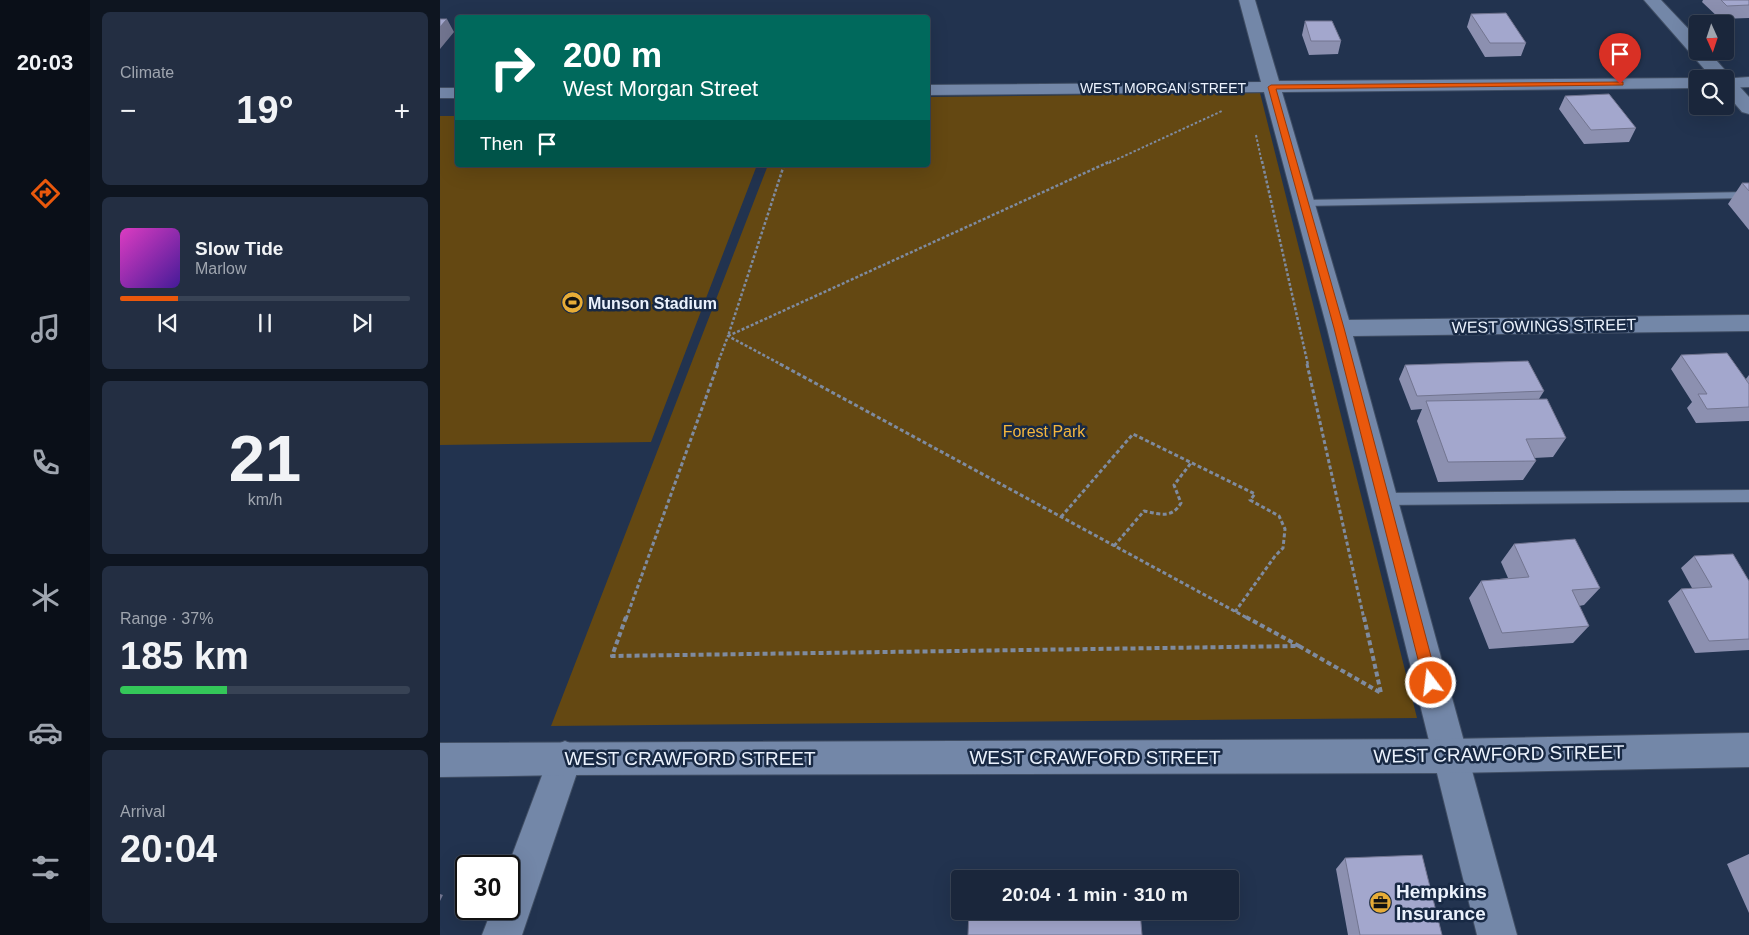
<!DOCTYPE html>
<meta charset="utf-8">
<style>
:root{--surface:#1a263b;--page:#232e42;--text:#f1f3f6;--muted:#9fa5af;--line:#384355;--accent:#ea580c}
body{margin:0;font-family:Helvetica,sans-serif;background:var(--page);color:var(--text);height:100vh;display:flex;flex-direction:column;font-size:19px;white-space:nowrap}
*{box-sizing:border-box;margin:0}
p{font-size:16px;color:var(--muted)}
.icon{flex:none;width:28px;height:28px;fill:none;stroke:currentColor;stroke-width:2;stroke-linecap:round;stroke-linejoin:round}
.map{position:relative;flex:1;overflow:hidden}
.panel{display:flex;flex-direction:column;gap:12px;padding:12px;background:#0e1520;width:350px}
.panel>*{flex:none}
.hud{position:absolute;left:15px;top:15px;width:475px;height:152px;border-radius:5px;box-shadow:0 5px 20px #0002,0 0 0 1px var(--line);background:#00695c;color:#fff;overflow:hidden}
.needle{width:32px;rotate:177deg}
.tools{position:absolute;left:1249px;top:15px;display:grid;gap:10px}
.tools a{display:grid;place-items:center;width:45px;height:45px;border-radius:5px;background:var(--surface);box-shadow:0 5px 20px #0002,0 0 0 1px var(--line);font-size:25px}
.speed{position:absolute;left:15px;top:855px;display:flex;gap:10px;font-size:25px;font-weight:700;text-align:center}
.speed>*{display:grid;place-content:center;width:65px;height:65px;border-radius:50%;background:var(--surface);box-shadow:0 5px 20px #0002,0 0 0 1px var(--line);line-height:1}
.speed .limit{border:2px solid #111;border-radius:8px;background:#fff;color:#111}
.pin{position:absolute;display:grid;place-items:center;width:42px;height:42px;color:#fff;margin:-51px -21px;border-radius:50% 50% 50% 0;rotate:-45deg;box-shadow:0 0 5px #0007}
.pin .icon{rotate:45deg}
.me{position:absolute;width:55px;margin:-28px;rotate:345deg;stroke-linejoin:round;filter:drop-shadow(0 0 4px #0008)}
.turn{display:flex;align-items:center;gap:18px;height:105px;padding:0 25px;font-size:22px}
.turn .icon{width:65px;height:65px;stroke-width:2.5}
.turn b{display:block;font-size:35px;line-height:42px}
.then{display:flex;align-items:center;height:48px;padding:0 25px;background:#0003;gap:10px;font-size:19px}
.big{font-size:38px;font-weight:700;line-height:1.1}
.panel .widget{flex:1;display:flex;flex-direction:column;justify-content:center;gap:8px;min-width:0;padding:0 18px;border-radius:8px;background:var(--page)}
.panel .dial{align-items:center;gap:0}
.dial b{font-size:65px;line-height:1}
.song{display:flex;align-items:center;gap:15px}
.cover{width:60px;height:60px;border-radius:8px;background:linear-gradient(135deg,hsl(310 70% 55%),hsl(260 70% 35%))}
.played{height:5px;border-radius:2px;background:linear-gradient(90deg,var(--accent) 20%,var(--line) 20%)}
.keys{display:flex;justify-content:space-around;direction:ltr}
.heat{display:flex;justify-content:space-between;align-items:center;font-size:28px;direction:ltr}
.charge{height:8px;border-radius:4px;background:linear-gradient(90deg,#34c759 37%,var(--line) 0)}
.trip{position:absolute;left:511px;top:870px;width:288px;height:50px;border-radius:5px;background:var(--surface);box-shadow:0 5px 20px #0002,0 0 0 1px var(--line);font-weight:700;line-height:50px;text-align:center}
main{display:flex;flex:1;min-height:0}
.tabs{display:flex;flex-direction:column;width:90px;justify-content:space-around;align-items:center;background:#0a0f18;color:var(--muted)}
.tabs .icon{width:35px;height:35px}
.tabs .active{color:var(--accent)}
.tabs b{font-size:22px;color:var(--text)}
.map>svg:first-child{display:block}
.green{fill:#644812}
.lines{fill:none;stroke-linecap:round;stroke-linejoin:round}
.lane-casing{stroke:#404e64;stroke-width:2}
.street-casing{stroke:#404e64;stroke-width:2}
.secondary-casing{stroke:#404e64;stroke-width:2}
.path-far3{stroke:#7f8b9f;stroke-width:2;stroke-dasharray:2.5 2;stroke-linecap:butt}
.path-far2{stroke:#7f8b9f;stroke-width:2.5;stroke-dasharray:3 2;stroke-linecap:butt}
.path-far1{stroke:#7f8b9f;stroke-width:3;stroke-dasharray:4 2.5;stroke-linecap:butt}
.path{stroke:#7f8b9f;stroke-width:4;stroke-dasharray:5 3;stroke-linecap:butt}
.lane{fill:#7387a8;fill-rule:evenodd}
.street{fill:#7387a8;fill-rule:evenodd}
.secondary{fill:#7387a8;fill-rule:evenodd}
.wall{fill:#8c90b0}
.shaded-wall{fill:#727590}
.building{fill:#a3a7cd;stroke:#727590}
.route{fill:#ea580c;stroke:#983908}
.labels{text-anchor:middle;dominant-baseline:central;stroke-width:5;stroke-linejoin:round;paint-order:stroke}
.far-street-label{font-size:14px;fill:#ebf2fd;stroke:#182944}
.poi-label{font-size:16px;font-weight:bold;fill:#ebf2fd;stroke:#182944;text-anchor:start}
.street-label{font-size:16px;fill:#ebf2fd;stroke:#182944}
.park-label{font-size:16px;fill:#f5b73e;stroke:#182944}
.near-street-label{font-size:19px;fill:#ebf2fd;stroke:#182944}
.near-poi-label{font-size:19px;font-weight:bold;fill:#ebf2fd;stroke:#182944;text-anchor:start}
</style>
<main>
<nav class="tabs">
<b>20:03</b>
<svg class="icon active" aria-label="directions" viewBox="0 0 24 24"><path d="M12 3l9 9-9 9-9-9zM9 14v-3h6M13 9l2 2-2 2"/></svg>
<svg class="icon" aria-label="music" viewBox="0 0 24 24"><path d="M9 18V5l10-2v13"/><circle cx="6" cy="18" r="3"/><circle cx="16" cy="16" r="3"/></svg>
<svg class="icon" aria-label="phone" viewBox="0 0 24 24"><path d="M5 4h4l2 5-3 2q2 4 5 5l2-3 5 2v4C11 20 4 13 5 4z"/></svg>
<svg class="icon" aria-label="climate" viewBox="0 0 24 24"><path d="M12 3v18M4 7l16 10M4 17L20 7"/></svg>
<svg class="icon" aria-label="car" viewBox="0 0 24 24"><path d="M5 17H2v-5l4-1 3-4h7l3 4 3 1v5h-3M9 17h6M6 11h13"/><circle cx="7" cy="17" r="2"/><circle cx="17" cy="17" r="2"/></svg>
<svg class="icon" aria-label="filters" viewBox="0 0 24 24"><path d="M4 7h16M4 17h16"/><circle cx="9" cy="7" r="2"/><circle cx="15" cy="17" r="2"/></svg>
</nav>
<section class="panel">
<div class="widget"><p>Climate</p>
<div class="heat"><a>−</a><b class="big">19°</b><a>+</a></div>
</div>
<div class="widget">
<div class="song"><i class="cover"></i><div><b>Slow Tide</b><p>Marlow</p></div></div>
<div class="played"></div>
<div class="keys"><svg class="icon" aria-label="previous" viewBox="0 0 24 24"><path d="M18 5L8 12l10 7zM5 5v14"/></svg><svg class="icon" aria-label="pause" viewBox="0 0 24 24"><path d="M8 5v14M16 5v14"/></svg><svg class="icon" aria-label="next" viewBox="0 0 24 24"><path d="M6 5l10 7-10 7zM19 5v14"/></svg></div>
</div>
<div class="widget dial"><b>21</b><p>km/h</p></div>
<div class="widget"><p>Range · 37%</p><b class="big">185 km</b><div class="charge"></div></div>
<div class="widget"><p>Arrival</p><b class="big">20:04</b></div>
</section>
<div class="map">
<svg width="1309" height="935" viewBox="0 0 1309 935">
<rect width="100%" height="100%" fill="#22334f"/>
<path class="green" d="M820,93l157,625 -866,8 217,-561h160v-68z
M0,116h17l1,49h299l-106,277 -211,3z"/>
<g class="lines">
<defs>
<path id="lane" d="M1309,192v6l-446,8 -5,-3 5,-3z
M1309,490v12l-366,3 -5,-2 -2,-4 2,-4 5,-2z"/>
<path id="street" d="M799,0h16l24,81 419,-3 5,1h-5v9l-416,4 67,228 400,-5v16l-396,5 164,599h-40l-150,-607 -63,-236 -336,3v-10l333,-3z
M1309,77v10l-24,1v-9h-5z
M0,88h18v10h-18z
M125,741l12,5 5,12 -60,177h-40l10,-26h17l-1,-43 45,-120z"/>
<path id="secondary" d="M1204,0h17l37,39v12h10l41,46v17l-7,-2 -17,-20v-13h-12z
M1309,733v34l-299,6 -885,2 -125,2v-34l1010,-4z"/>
</defs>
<use href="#lane" class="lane-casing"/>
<use href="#street" class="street-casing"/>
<use href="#secondary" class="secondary-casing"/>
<path class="path-far3" d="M816,135l6,28
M669,163l113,-52"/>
<path class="path-far2" d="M822,161l46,204
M344,165l-56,171 383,-175
M277,365l11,-29 54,29"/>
<path class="path-far1" d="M340,364l469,255
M867,364l57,255
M621,517l72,-83 122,60 -5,6 29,16 6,13 -2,19 -8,8 -40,56
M674,546l30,-35c15,3 28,8 37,-8l-7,-18 17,-22
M186,619l92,-255"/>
<path class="path" d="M186,617l-14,39 687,-10
M806,617l53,29
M924,617l17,76
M859,646l82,47"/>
<use href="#lane" class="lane"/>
<use href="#street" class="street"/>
<use href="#secondary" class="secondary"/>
</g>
<path class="wall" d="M1263,0h46v18l-29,1 -18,-17z
M1031,14l55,29 -5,13 -36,1 -18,-30z
M865,21l36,20 -3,13 -29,1 -7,-20z
M1125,96l71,32 -7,14 -45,2 -25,-35z
M1302,183h7v47l-21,-26z
M1241,355l64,25 4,-5v46l-53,2 -9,-15 5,-6 -21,-33z
M965,365l139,26 -5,8 27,39 -13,19 -19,1 2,3 -13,19 -85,2 -21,-61 5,-12 -11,1 -12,-31z
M1074,544l86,44 -16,17 -5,1 10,20 -16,17 -84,6 -20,-51 12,-17 27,-3 -7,-16z
M1254,556l55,25v69l-54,3 -27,-52 13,-12 11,-1 -11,-20z
M1309,854v59l-22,-49z
M905,858l97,77h-94l-12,-66z"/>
<path class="shaded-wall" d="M7,19l7,13 -14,17v-22z
M0,894l3,1 -3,6z"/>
<path class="building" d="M1281,0h28v5l-22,1z
M1066,13l20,30h-36l-19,-29z
M0,19h7l-7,8z
M865,21h27l9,20h-30z
M1169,94l27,34 -45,2 -26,-34z
M1302,183h7v8z
M1287,353l22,31v23l-42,2 -9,-15h9l-26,-39z
M1088,361l16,30 -127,5 -12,-31z
M1107,399l19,39 -40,1 10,22 -88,1 -22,-61z
M1135,539l25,49 -28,2 17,36 -87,7 -21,-52 48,-4 -15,-33z
M1293,554l16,27v58l-40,2 -28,-52 31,-2 -18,-31z
M982,855l20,80h-82l-15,-77z
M698,873l1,6h-150z
M529,911h171l2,24h-174z"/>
<path class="route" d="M1180,82h3v3l-347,4 68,239 94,355 -2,4 -5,2 -5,-2 -2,-4 -90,-355 -66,-241 3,-2z"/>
<defs>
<symbol id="stadium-disc" viewBox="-11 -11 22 22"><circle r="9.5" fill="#e7ac37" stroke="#182944"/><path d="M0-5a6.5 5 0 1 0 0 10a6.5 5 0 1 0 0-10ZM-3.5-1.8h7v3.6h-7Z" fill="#111"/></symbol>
<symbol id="office-disc" viewBox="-11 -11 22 22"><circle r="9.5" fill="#e7ac37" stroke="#182944"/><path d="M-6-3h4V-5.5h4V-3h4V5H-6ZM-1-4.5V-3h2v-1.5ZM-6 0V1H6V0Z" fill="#111"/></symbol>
</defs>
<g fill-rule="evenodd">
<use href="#stadium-disc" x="120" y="290" width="25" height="25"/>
<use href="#office-disc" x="928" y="890" width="25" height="25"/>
</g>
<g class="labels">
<g class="far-street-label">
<text x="723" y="88">WEST MORGAN STREET</text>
</g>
<g class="poi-label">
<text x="148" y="303">Munson Stadium</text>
</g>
<g class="street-label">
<text transform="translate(1104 326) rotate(-1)">WEST OWINGS STREET</text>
</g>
<g class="park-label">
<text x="604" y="431">Forest Park</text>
</g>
<g class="near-street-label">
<text transform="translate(1059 754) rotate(-1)">WEST CRAWFORD STREET</text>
<text x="655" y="757">WEST CRAWFORD STREET</text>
<text x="250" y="758">WEST CRAWFORD STREET</text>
</g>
<g class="near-poi-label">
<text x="956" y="891">Hempkins<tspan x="956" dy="22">Insurance</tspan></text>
</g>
</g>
</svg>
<div class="tools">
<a><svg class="needle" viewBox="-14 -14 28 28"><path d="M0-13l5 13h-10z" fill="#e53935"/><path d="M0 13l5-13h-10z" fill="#9fa5af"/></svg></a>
<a><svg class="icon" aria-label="search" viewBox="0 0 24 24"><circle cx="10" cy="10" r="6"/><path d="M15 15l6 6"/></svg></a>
</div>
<div class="speed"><div class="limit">30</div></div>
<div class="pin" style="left:1180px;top:84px;background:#d93025"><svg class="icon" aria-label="arrive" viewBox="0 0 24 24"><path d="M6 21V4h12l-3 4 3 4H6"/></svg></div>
<svg class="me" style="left:991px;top:683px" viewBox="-20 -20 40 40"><circle r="17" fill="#ea580c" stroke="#fff" stroke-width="3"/><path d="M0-11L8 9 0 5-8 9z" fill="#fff"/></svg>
<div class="trip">20:04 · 1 min · 310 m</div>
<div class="hud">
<div class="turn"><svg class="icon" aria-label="right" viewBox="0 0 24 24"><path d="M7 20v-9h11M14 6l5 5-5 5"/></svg><div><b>200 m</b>West Morgan Street</div></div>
<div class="then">Then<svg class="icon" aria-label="arrive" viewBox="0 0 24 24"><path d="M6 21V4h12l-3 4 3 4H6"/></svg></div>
</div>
</div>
</main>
